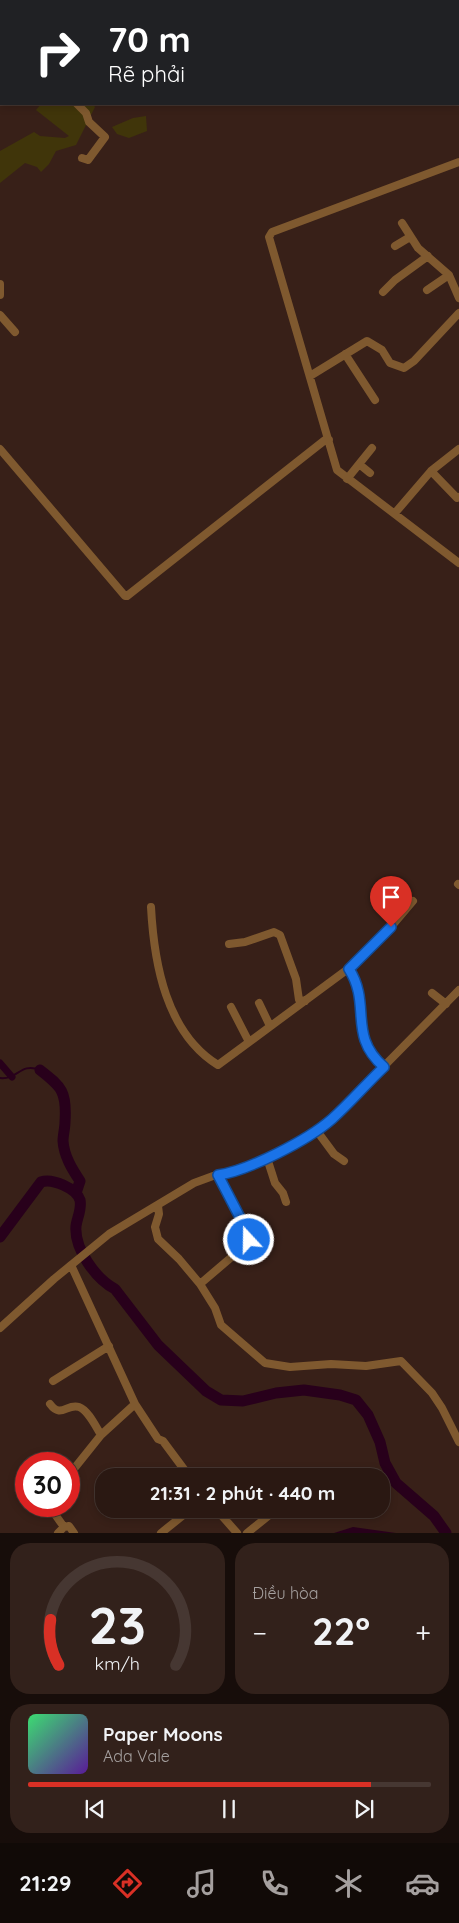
<!DOCTYPE html>
<html lang="vi">
<meta charset="utf-8">
<style>
:root{--surface:#2a1812;--page:#32211b;--text:#f1f3f6;--muted:#a5a09f;--line:#463732;--accent:#d93025}
body{margin:0;font-family:Quicksand,sans-serif;background:var(--page);color:var(--text);height:100vh;display:flex;flex-direction:column;font-size:19px;white-space:nowrap}
*{box-sizing:border-box;margin:0}
p{font-size:16px;color:var(--muted)}
.icon{flex:none;width:28px;height:28px;fill:none;stroke:currentColor;stroke-width:2;stroke-linecap:round;stroke-linejoin:round}
.map{position:relative;height:1533px;overflow:hidden}
.details{display:flex;flex-direction:column;gap:10px;padding:10px;background:#170d0a;flex:1}
.details>*{flex:none}
.banner{position:absolute;left:0px;top:0px;width:460px;height:105px;box-shadow:0 2px 8px #0003,0 0 0 1px var(--line);background:#202124;color:#fff;overflow:hidden}
.speed{position:absolute;left:15px;top:1452px;display:flex;gap:10px;font-size:25px;font-weight:700;text-align:center}
.speed>*{display:grid;place-content:center;width:65px;height:65px;border-radius:50%;background:var(--surface);box-shadow:0 2px 8px #0003,0 0 0 1px var(--line);line-height:1}
.speed .limit{border:8px solid #d22;background:#fff;color:#111}
.pin{position:absolute;display:grid;place-items:center;width:42px;height:42px;color:#fff;margin:-51px -21px;border-radius:50% 50% 50% 0;rotate:-45deg;box-shadow:0 0 5px #0007}
.pin .icon{rotate:45deg}
.me{position:absolute;width:55px;margin:-28px;rotate:339deg;stroke-linejoin:round;filter:drop-shadow(0 0 4px #0008)}
.turn{display:flex;align-items:center;gap:18px;height:105px;padding:0 25px;font-size:22px}
.turn .icon{width:65px;height:65px;stroke-width:2.5}
.turn b{display:block;font-size:35px;line-height:42px}
.big{font-size:38px;font-weight:800;line-height:1.1}
.details .card{flex:1;display:flex;flex-direction:column;justify-content:center;gap:8px;min-width:0;padding:0 18px;border-radius:20px;background:var(--page)}
.details .dial{align-items:center;gap:0}
.dial svg{height:130px;overflow:visible;fill:none;stroke:var(--line);stroke-width:7;stroke-linecap:round;text-anchor:middle}
.dial text{fill:var(--text);stroke:none}
.song{display:flex;align-items:center;gap:15px}
.cover{width:60px;height:60px;border-radius:8px;background:linear-gradient(135deg,hsl(140 70% 55%),hsl(270 70% 35%))}
.played{height:5px;border-radius:2px;background:linear-gradient(90deg,var(--accent) 85%,var(--line) 85%)}
.keys{display:flex;justify-content:space-around;direction:ltr}
.heat{display:flex;justify-content:space-between;align-items:center;font-size:28px;direction:ltr}
.details .tiles{flex:1;display:grid;gap:10px;grid-template-columns:1fr 1fr}
.card:last-child{grid-column:span 2}
.trip{position:absolute;left:95px;top:1468px;width:295px;height:50px;border-radius:20px;background:var(--surface);box-shadow:0 2px 8px #0003,0 0 0 1px var(--line);font-weight:800;line-height:50px;text-align:center}
.menu{display:flex;height:80px;justify-content:space-around;align-items:center;background:#110a07;color:var(--muted)}
.menu .icon{width:35px;height:35px}
.menu .selected{color:var(--accent)}
.menu b{font-size:22px;color:var(--text)}
.map>svg:first-child{display:block}
.green{fill:#40350a}
.water{fill:#28001b}
.lines{fill:none;stroke-linecap:round;stroke-linejoin:round}
.stream{stroke:#28001b;stroke-width:2}
.canal{stroke:#28001b;stroke-width:7}
.river{stroke:#28001b;stroke-width:11}
.street{stroke:#7f592f;stroke-width:8}
.primary{stroke:#d88820;stroke-width:11}
.highway{stroke:#fb9b02;stroke-width:14}
.route-casing{stroke:#114b97;stroke-width:12}
.route{stroke:#1a73e8;stroke-width:9}
</style>
<div class="map">
<svg width="459" height="1533" viewBox="0 0 459 1533">
<rect width="100%" height="100%" fill="#382018"/>
<path class="green" d="M41,104h52l2,3 -19,38 -20,6 -7,13 -8,8 -4,-5 -12,-4 -25,20v-32l34,-19 6,4 25,2 4,-2 -33,-26z
M146,116l1,15 -18,7 -12,-4 -5,-7 21,-9z"/>
<path class="water" d="M353,1527l43,6h-62z"/>
<g class="lines">
<path class="stream" d="M0,1078c18,2 20,-16 40,-8"/>
<path class="canal" d="M0,1063l12,14"/>
<path class="river" d="M40,1070c22,17 27,22 25,52 0,6 -2,13 -2,19 1,15 9,28 17,40l-4,12
M0,1237l41,-55c11,-4 35,6 39,18 2,9 -3,18 -4,26 -2,23 20,53 39,63l43,56 48,46 15,9 22,1 33,-8 28,-3 36,5 16,5 12,15 12,27 5,21 11,20 38,33 12,17"/>
<path class="street" d="M450,0v1
M459,35v1
M0,75l1,1
M77,104l9,9 3,9 16,15 -17,23 -6,-2
M459,162l-187,70 -3,5 68,233 122,93
M402,223l16,25 31,27 10,23
M395,246l15,-9
M0,284v11
M427,290l22,-15
M383,292l12,-12 33,-24
M0,315l15,17
M345,354l30,46
M310,376l57,-35 15,9 8,13 14,5 10,-7 45,-48
M0,449l125,147h2l198,-156h4
M359,464l11,9
M431,471l26,27 2,-1
M347,479l25,-31
M395,513l36,-42 28,-22
M458,884l1,1
M151,907c3,56 15,126 67,158l134,-99 39,-39 22,-26
M229,944l16,-2 29,-10 6,3 16,44 3,21 6,1
M349,969c23,36 -1,66 34,98
M432,993l14,11
M259,1003l11,23
M231,1007l18,35
M317,1131l17,23 10,7
M267,1158l8,25 8,10 3,9
M158,1206l1,8 -4,13 3,12 21,20 21,25 15,24 6,17 44,38 25,4 41,-3 35,2 35,-5 31,32 10,15 17,34
M71,1265l64,139 23,35 5,2 26,35
M200,1284l41,-35 8,-9 -2,-9 -30,-56
M0,1328l54,-49 55,-45 85,-51 19,-7 19,-3 35,-15 50,-27 15,-12 127,-129
M53,1381l56,-35
M50,1404c11,15 17,-1 29,3 9,3 17,20 22,28
M69,1475l32,-40 34,-31
M49,1506l15,21
M216,1509l21,24
M224,1518l19,-9
M58,1533l6,-6 5,-1 5,7
M161,1533l30,-24
M247,1533l25,-20 -1,-4"/>
<path class="primary" d="M22,0l1,1"/>
<path class="highway" d="M50,1l2,-1
M0,32l1,-1"/>
</g>
<g class="lines">
<defs>
<path id="route" d="M249,1240l-2,-9 -29,-56c30,-4 90,-35 114,-56 18,-16 34,-35 52,-52 -37,-32 -12,-62 -35,-98l42,-42"/>
</defs>
<use href="#route" class="route-casing"/>
<use href="#route" class="route"/>
</g>
</svg>
<div class="speed"><div class="limit">30</div></div>
<div class="pin" style="left:391px;top:927px;background:#d93025"><svg class="icon" aria-label="arrive" viewBox="0 0 24 24"><path d="M6 21V4h12l-3 4 3 4H6"/></svg></div>
<svg class="me" style="left:249px;top:1240px" viewBox="-20 -20 40 40"><circle r="17" fill="#1a73e8" stroke="#fff" stroke-width="3"/><path d="M0-11L8 9 0 5-8 9z" fill="#fff"/></svg>
<div class="trip">21:31 · 2 phút · 440 m</div>
<div class="banner">
<div class="turn"><svg class="icon" aria-label="right" viewBox="0 0 24 24"><path d="M7 20v-9h11M14 6l5 5-5 5"/></svg><div><b>70 m</b>Rẽ phải</div></div>
</div>
</div>
<section class="details">
<div class="tiles">
<div class="card dial"><svg viewBox="0 0 100 80">
<path d="M14 69A42 42 0 1 1 86 69"/>
<path d="M14 69A42 42 0 0 1 9 41" stroke="#d93025"/>
<text x="50" y="56" font-size="32" font-weight="700">23</text>
<text x="50" y="72" font-size="11">km/h</text>
</svg></div>
<div class="card"><p>Điều hòa</p>
<div class="heat"><a>−</a><b class="big">22°</b><a>+</a></div>
</div>
<div class="card">
<div class="song"><i class="cover"></i><div><b>Paper Moons</b><p>Ada Vale</p></div></div>
<div class="played"></div>
<div class="keys"><svg class="icon" aria-label="previous" viewBox="0 0 24 24"><path d="M18 5L8 12l10 7zM5 5v14"/></svg><svg class="icon" aria-label="pause" viewBox="0 0 24 24"><path d="M8 5v14M16 5v14"/></svg><svg class="icon" aria-label="next" viewBox="0 0 24 24"><path d="M6 5l10 7-10 7zM19 5v14"/></svg></div>
</div>
</div>
</section>
<nav class="menu">
<b>21:29</b>
<svg class="icon selected" aria-label="directions" viewBox="0 0 24 24"><path d="M12 3l9 9-9 9-9-9zM9 14v-3h6M13 9l2 2-2 2"/></svg>
<svg class="icon" aria-label="music" viewBox="0 0 24 24"><path d="M9 18V5l10-2v13"/><circle cx="6" cy="18" r="3"/><circle cx="16" cy="16" r="3"/></svg>
<svg class="icon" aria-label="phone" viewBox="0 0 24 24"><path d="M5 4h4l2 5-3 2q2 4 5 5l2-3 5 2v4C11 20 4 13 5 4z"/></svg>
<svg class="icon" aria-label="climate" viewBox="0 0 24 24"><path d="M12 3v18M4 7l16 10M4 17L20 7"/></svg>
<svg class="icon" aria-label="car" viewBox="0 0 24 24"><path d="M5 17H2v-5l4-1 3-4h7l3 4 3 1v5h-3M9 17h6M6 11h13"/><circle cx="7" cy="17" r="2"/><circle cx="17" cy="17" r="2"/></svg>
</nav>
